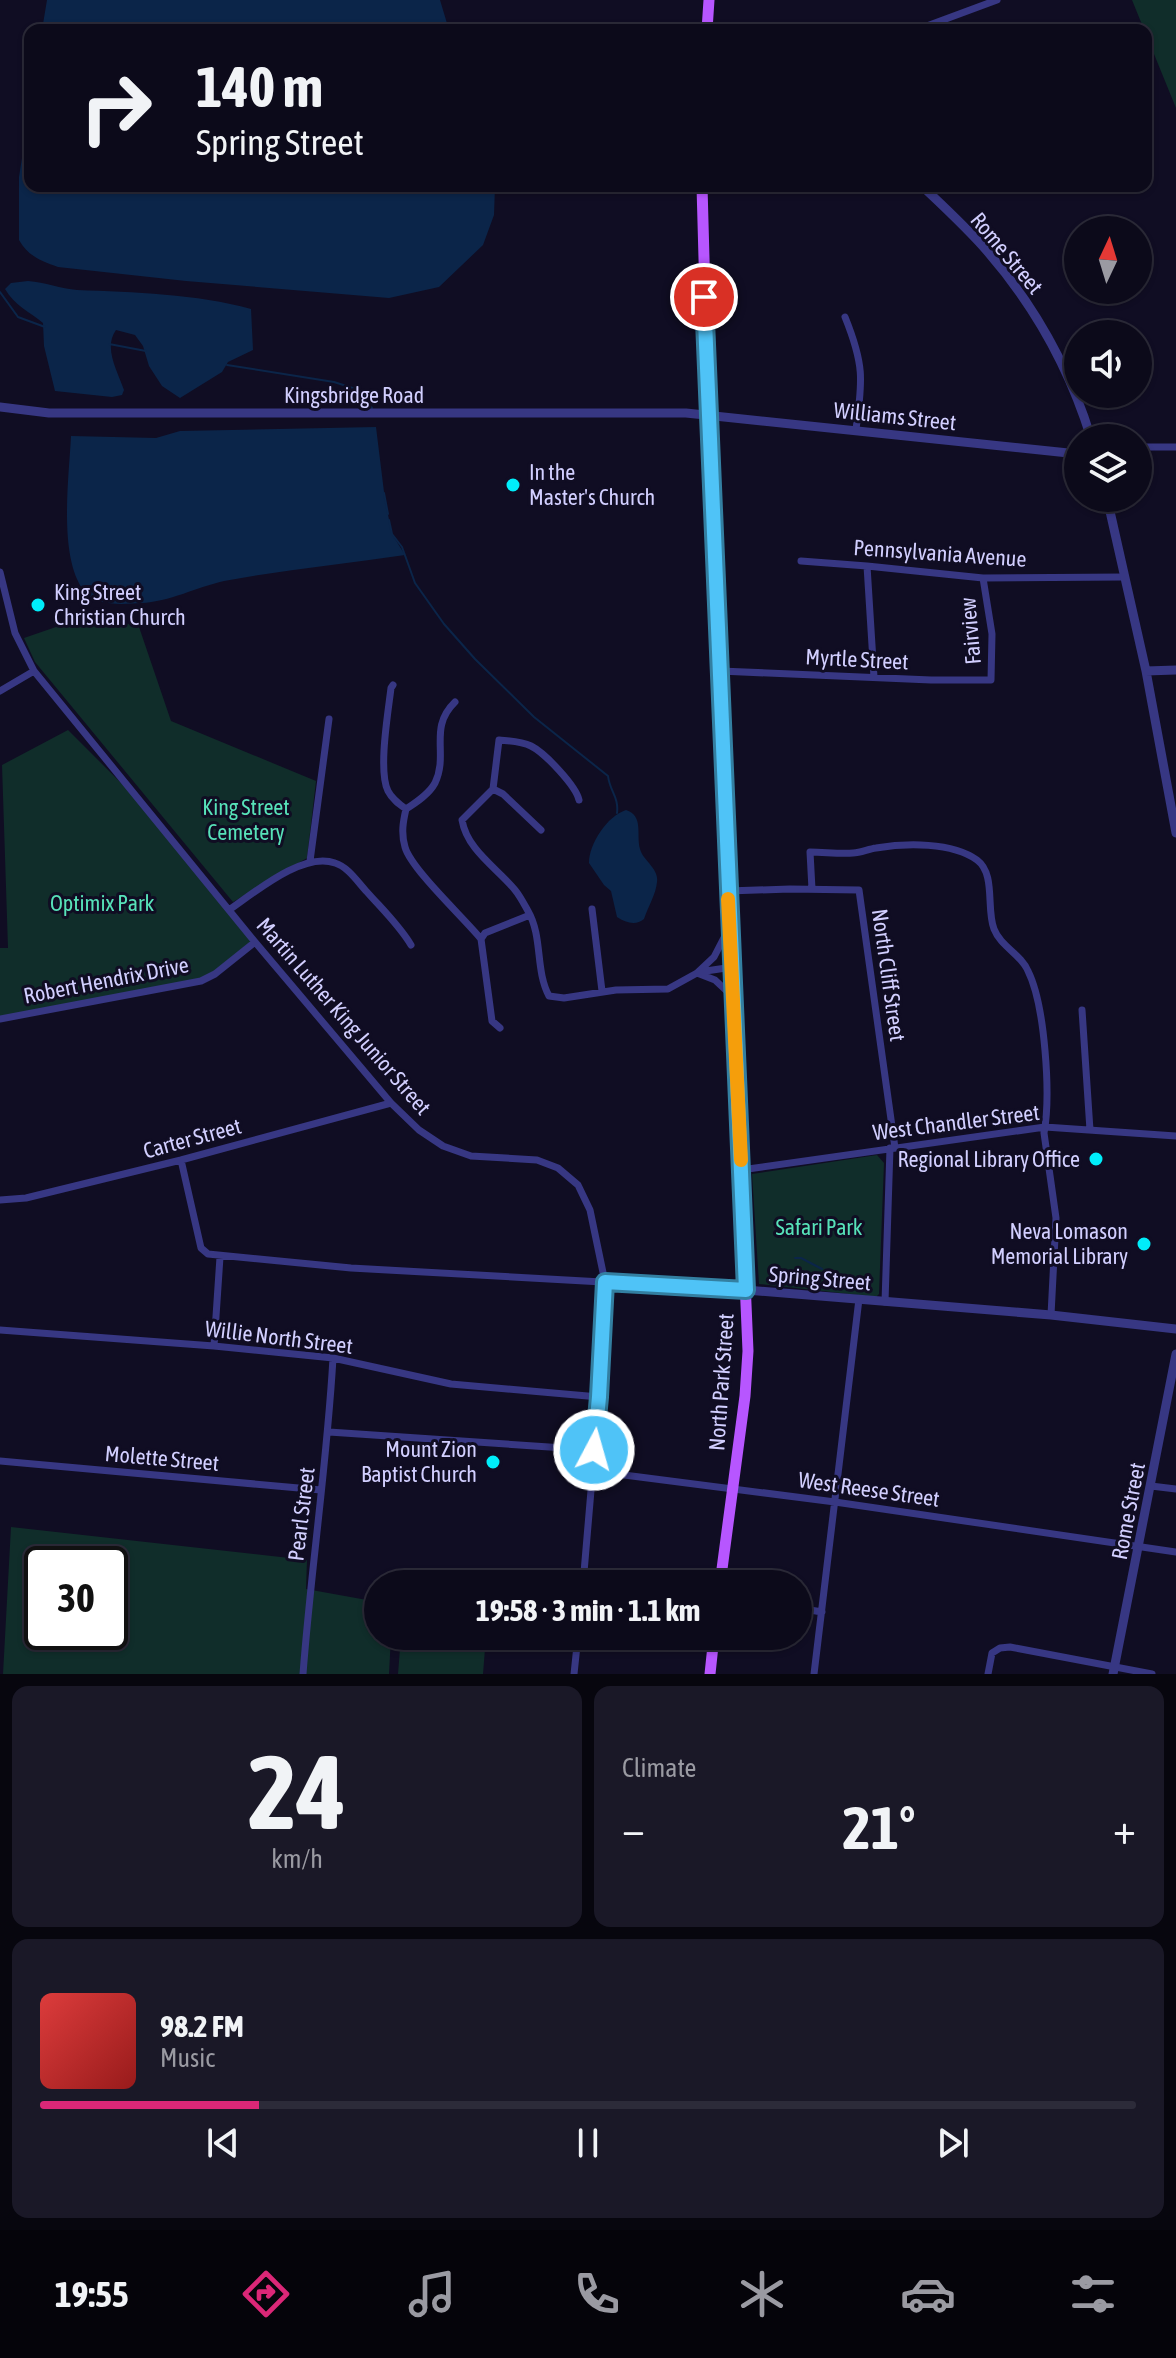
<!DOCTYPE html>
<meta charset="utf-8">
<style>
:root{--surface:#0c0a1a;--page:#1a1827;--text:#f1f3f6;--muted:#9a9aa2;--line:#2c2b39;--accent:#db2777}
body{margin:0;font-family:"Asap Condensed",sans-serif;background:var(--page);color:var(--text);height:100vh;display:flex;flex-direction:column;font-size:30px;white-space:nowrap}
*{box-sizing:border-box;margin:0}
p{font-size:26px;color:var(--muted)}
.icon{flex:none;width:44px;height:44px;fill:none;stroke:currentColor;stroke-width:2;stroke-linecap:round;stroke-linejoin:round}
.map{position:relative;height:1674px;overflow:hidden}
.sheet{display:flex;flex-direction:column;gap:12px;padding:12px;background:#07060e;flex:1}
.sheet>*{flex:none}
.top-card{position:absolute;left:24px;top:24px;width:1128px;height:168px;border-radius:16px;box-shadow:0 2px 6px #0004,0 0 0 2px var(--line);background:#0c0a1a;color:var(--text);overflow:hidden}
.needle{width:52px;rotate:4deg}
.controls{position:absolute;left:1064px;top:216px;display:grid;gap:16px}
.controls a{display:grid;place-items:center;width:88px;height:88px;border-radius:50%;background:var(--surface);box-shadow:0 2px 6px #0004,0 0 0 2px var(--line);font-size:40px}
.speed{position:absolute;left:24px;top:1546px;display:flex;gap:16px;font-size:40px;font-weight:700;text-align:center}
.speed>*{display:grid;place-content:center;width:104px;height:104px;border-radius:50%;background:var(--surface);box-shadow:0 2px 6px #0004,0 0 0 2px var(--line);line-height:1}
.speed .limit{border:4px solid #111;border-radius:12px;background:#fff;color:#111}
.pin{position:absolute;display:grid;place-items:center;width:68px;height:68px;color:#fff;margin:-34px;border:4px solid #fff;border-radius:50%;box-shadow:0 2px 8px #0007}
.me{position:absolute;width:88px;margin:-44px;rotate:6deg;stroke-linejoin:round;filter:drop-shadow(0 0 6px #0008)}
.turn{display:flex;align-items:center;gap:28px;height:168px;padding:0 40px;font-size:36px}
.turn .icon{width:104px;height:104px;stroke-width:2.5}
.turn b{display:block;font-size:56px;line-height:68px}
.big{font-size:60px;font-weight:700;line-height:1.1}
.sheet .tile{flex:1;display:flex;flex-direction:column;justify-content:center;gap:12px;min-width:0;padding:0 28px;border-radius:16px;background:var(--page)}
.sheet .dial{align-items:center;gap:0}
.dial b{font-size:104px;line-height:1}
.song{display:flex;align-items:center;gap:24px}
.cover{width:96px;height:96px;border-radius:12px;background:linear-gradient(135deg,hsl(0 70% 55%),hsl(0 70% 35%))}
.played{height:8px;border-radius:4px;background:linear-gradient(90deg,var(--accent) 20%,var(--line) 20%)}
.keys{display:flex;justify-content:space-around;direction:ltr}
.heat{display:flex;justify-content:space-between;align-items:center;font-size:44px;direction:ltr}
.sheet .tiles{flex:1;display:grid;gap:12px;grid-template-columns:1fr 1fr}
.tile:last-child{grid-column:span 2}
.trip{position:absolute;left:364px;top:1570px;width:448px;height:80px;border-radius:40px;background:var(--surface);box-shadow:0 2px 6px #0004,0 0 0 2px var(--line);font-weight:700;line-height:80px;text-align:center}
.tabs{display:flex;height:128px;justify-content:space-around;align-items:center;background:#05040a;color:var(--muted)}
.tabs .icon{width:56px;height:56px}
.tabs .active{color:var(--accent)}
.tabs b{font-size:36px;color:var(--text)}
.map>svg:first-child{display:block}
.green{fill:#102d2a;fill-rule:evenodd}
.water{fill:#0b2549}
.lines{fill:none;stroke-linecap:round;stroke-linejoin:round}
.stream{stroke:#0b2549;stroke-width:2}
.minor{stroke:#373783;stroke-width:7}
.tertiary{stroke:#373783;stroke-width:9}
.primary{stroke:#b756ff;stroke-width:11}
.route-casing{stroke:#337fa1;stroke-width:20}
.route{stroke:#4fc3f7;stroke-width:14}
.slow{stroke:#f59e0b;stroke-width:14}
.poi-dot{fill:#00edfa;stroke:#100d23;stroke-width:3}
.labels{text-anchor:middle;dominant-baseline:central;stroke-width:6;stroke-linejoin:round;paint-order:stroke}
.street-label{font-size:22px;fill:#d2cfff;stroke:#100d23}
.poi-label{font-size:22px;fill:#d2cfff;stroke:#100d23;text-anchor:end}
.park-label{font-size:22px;fill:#57e2b9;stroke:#100d23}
</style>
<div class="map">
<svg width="1176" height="1674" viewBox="0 0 1176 1674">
<rect width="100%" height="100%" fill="#100d23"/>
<path class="green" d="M1132,0h44v108z
M85,617l15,6 38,1 33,97 145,60 -9,77 -74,44 -198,-240 -11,-24z
M68,730l86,86 101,126 -54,39 -201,38v-71h8l-6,-183z
M877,1155l7,8 -5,131 -3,3 -117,-13 -7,-110z
M11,1527l296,33 -1,29 72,13v34h13l-2,38h-386zM42,1564h68v68h-68z
M401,1636h85l-3,38h-85z"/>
<path class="water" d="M47,0h393l9,30h-407z
M30,107v79h465l-1,29 -11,30 -44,42 -50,11 -203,-17 -128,-14c-17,-6 -30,-11 -39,-27v-63z
M28,281c17,1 33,8 49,9 56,2 120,4 174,19l2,41 -25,12 -6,10 -42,26 -18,-12 -13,-20 -6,-20 -8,-11 -19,-5c-13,18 2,42 8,60l-2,5 -10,2 -57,-6 -11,-45 -1,-23c-13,-11 -29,-18 -38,-34l6,-6z
M376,427l9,73 7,34 13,21c-60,9 -122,15 -181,26 -27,6 -55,21 -83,22 -17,1 -45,4 -57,-12 -26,-34 -15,-113 -13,-155l85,2 24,-7z
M626,810c18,6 10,24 14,39 3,12 19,19 17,33 -1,12 -9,25 -13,37 -8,7 -18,4 -27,-2l-6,-26 -7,-6 -15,-22c0,-19 18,-47 37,-53z"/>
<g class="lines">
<path class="stream" d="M0,292l18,25 27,10
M109,344l37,7
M227,365l107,17 28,9 10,17
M384,493l4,21
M389,520l3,14 10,13 13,36 29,41 31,35 59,58 74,59c2,16 11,21 9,37
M795,1258h6l21,11"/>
<path class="minor" d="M916,30l81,-30
M845,317c19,47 18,62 11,112
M1138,447h38
M801,561l66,5 116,12 140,-1
M867,566l7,111
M0,572l15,61 19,38 221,271 136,161 28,27 24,16 28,10 66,4 21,8 20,17 12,25 15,72 -6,115 -16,187
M720,671l211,9h60l1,-46 -9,-56
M393,685l-2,3c-3,25 -13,83 -3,103 4,8 11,13 18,18
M0,691l34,-20
M455,702c-27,26 -6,52 -20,81 -6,11 -18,19 -29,26 -3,13 -5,24 -1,38 6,22 59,71 76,92
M493,789l10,5 38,36
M579,800c-3,-14 -34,-47 -48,-54 -10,-5 -21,-5 -32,-6l-6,49 -31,31c5,30 35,48 53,70 5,6 9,14 13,21 15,26 7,59 21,85l15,2 52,-8 52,-1 29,-16 17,-16 15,-29
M310,861l19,-142
M812,889l-2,-37c14,0 29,2 43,1 8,0 15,-4 23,-5 30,-5 76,-6 101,12 19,14 9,49 17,69 7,18 27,25 34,42 17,34 23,124 16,162l12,85 -5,97
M728,891l62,-2 69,1 36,258
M592,909l10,82
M229,910c25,-17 74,-59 106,-47 13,4 22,18 32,29 15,17 32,33 44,53
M699,972l34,-5
M697,973l18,7 16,15
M1082,1010l8,120
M0,1019l201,-38 14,-7 40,-32
M500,1028l-8,-7 -11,-82 4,-6 45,-18
M181,1160l20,88 7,6 143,14 395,22
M741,1170l304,-43 131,9
M0,1200l26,-2 155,-38 210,-57
M885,1302l5,-154
M0,1330l214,16 119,12 118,26 148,13
M214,1346l6,-89
M329,1432l265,18
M0,1461l321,29
M593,1471l242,31 341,50
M1151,1486l25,3
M584,1573l70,11
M798,1608l24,4
M303,1674c8,-106 24,-210 30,-316
M574,1674l4,-38
M814,1674l45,-375
M988,1674l4,-21 8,-5 10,-1 142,27"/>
<path class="tertiary" d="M922,186c22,21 45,42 65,65 47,54 83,119 104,187
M0,407l49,6h637l392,41
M1107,498l39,173 30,162
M1146,671l30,-1
M746,1290l305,25 125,14
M1113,1674l63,-320"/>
<path class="primary" d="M707,30l2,-30
M702,186l7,254 39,911 -3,45 -25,188
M710,1674l4,-38"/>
</g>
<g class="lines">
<defs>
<path id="route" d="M594,1450l5,-53 6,-115 141,8 -42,-993"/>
</defs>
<use href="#route" class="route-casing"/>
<use href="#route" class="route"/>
<path class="slow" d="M728,899l13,261"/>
</g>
<g class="poi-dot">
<circle cx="513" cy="485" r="8"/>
<circle cx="38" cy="605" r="8"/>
<circle cx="1096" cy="1159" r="8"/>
<circle cx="1144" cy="1244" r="8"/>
<circle cx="493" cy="1462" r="8"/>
</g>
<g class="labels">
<g class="street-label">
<text transform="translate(1007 253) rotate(50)">Rome Street</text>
<text x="354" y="395">Kingsbridge Road</text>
<text transform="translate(895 416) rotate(6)">Williams Street</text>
<text transform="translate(940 553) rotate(4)">Pennsylvania Avenue</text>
<text transform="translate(970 631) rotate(-95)">Fairview</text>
<text transform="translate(857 659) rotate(3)">Myrtle Street</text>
<text transform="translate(889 975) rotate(82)">North Cliff Street</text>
<text transform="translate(106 980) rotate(-11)">Robert Hendrix Drive</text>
<text transform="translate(344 1016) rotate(49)">Martin Luther King Junior Street</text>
<text transform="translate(956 1122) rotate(-7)">West Chandler Street</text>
<text transform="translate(192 1138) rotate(-15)">Carter Street</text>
<text transform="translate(820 1278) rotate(5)">Spring Street</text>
<text transform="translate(279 1337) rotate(7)">Willie North Street</text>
<text transform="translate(721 1382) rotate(-86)">North Park Street</text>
<text transform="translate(162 1458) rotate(5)">Molette Street</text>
<text transform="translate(869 1489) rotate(8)">West Reese Street</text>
<text transform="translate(1128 1511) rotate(-79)">Rome Street</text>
<text transform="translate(301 1514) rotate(-83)">Pearl Street</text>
</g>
<g class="poi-label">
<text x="529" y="472" text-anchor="start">In the<tspan x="529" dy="25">Master's Church</tspan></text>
<text x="54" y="592" text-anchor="start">King Street<tspan x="54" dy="25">Christian Church</tspan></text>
<text x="1080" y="1159">Regional Library Office</text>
<text x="1128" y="1231">Neva Lomason<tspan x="1128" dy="25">Memorial Library</tspan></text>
<text x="477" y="1449">Mount Zion<tspan x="477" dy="25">Baptist Church</tspan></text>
</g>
<g class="park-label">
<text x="246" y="807">King Street<tspan x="246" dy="25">Cemetery</tspan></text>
<text x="102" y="903">Optimix Park</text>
<text x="819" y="1227">Safari Park</text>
</g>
</g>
</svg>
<div class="controls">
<a><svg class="needle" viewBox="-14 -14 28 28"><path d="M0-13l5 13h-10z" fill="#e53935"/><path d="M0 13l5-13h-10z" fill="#9a9aa2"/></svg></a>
<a><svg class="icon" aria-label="sound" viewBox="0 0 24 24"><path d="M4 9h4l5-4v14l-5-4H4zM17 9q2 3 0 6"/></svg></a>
<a><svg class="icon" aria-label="layers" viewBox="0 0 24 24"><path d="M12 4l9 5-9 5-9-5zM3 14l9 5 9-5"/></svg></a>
</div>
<div class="speed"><div class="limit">30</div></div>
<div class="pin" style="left:704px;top:297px;background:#d93025"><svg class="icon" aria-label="arrive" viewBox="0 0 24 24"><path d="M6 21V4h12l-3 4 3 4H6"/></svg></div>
<svg class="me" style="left:594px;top:1450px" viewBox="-20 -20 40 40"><circle r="17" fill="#4fc3f7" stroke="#fff" stroke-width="3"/><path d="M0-11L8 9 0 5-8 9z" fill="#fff"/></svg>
<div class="trip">19:58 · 3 min · 1.1 km</div>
<div class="top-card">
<div class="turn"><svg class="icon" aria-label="right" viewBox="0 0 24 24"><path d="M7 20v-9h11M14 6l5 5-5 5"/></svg><div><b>140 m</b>Spring Street</div></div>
</div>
</div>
<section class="sheet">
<div class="tiles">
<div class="tile dial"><b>24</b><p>km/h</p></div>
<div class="tile"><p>Climate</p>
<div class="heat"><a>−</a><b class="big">21°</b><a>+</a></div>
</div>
<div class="tile">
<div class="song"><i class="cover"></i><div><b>98.2 FM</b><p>Music</p></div></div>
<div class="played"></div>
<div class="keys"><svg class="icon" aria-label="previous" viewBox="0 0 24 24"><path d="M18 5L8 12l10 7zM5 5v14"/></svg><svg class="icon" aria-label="pause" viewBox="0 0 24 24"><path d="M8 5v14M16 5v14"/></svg><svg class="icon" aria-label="next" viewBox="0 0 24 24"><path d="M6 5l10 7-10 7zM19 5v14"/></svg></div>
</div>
</div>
</section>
<nav class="tabs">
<b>19:55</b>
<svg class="icon active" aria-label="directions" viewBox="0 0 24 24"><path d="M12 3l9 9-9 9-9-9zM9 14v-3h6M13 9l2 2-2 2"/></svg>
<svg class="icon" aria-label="music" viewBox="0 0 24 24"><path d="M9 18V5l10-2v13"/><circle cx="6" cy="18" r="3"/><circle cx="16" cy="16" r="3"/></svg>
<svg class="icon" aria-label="phone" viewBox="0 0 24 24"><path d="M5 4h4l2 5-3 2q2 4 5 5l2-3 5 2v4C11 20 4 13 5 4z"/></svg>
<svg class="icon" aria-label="climate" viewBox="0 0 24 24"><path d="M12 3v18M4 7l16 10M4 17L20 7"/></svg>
<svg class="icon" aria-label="car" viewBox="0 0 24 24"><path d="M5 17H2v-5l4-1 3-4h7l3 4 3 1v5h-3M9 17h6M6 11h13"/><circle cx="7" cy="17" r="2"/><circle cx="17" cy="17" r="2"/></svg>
<svg class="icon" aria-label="filters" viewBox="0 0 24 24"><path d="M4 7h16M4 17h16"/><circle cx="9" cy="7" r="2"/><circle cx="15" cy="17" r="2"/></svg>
</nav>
